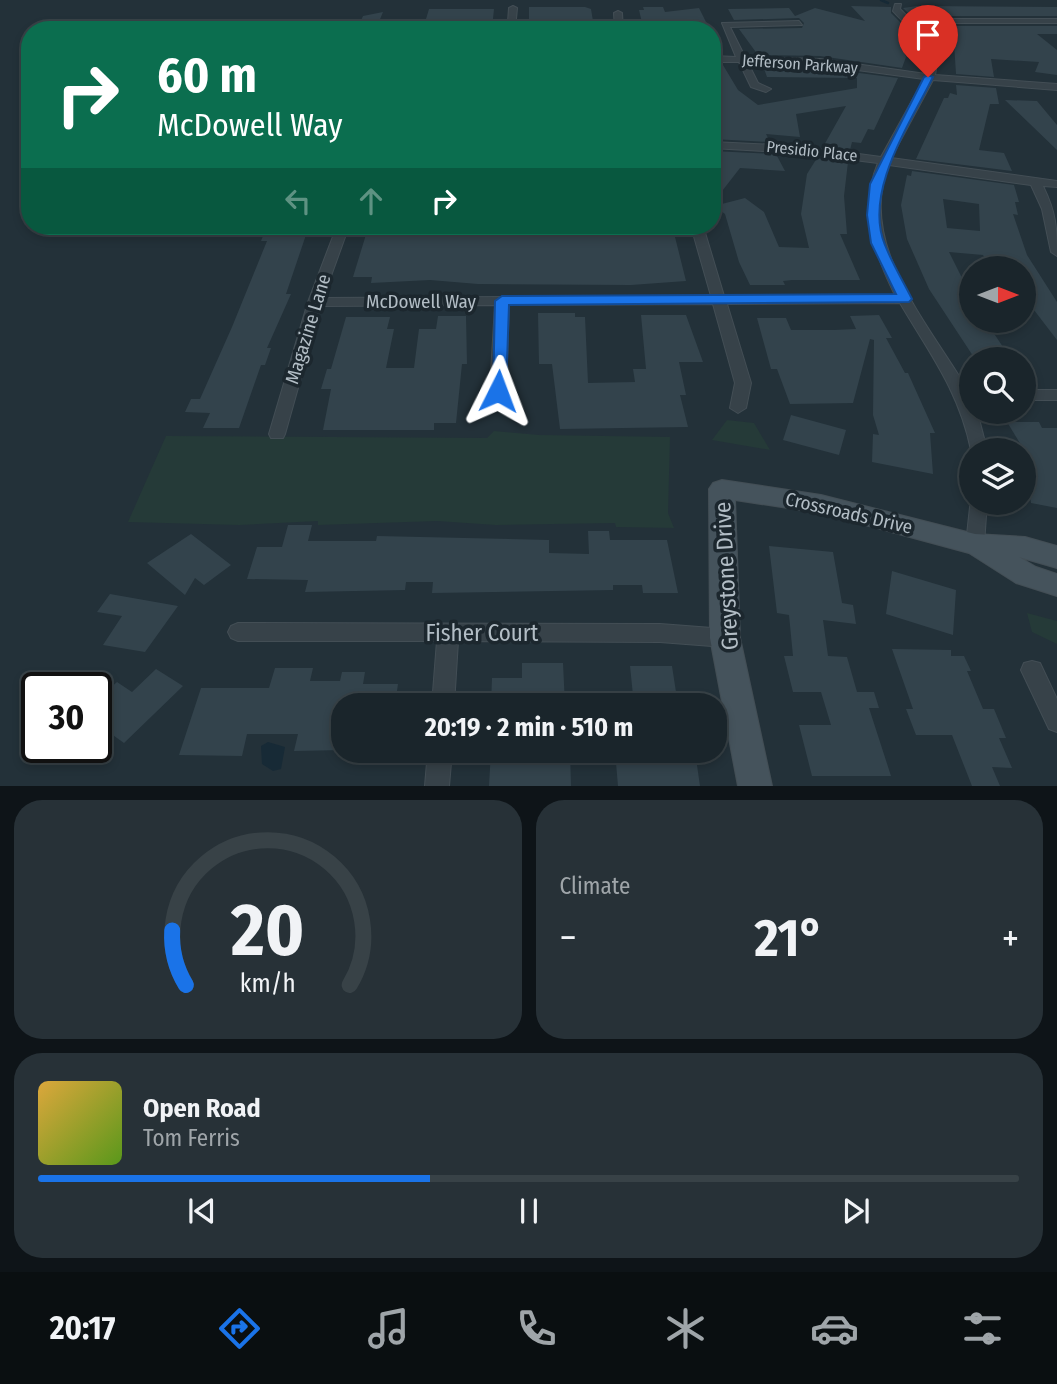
<!DOCTYPE html>
<meta charset="utf-8">
<style>
:root{--surface:#1a252b;--page:#273137;--text:#f1f3f6;--muted:#9fa5a9;--line:#384247;--accent:#1a73e8}
body{margin:0;font-family:"Fira Sans Condensed",sans-serif;background:var(--page);color:var(--text);height:100vh;display:flex;flex-direction:column;font-size:26px;white-space:nowrap}
*{box-sizing:border-box;margin:0}
p{font-size:23px;color:var(--muted)}
.icon{flex:none;width:38px;height:38px;fill:none;stroke:currentColor;stroke-width:2;stroke-linecap:round;stroke-linejoin:round}
.map{position:relative;height:786px;overflow:hidden}
.panel{display:flex;flex-direction:column;gap:14px;padding:14px;background:#0e1418;flex:1}
.panel>*{flex:none}
.banner{position:absolute;left:21px;top:21px;width:700px;height:214px;border-radius:28px;box-shadow:0 4px 10px #0003,0 0 0 2px var(--line);background:#0b6e4f;color:#fff;overflow:hidden}
.needle{width:46px;rotate:90deg}
.buttons{position:absolute;left:959px;top:256px;display:grid;gap:14px}
.buttons a{display:grid;place-items:center;width:77px;height:77px;border-radius:50%;background:var(--surface);box-shadow:0 4px 10px #0003,0 0 0 2px var(--line);font-size:35px}
.speed{position:absolute;left:21px;top:672px;display:flex;gap:14px;font-size:35px;font-weight:700;text-align:center}
.speed>*{display:grid;place-content:center;width:91px;height:91px;border-radius:50%;background:var(--surface);box-shadow:0 4px 10px #0003,0 0 0 2px var(--line);line-height:1}
.speed .limit{border:4px solid #111;border-radius:10px;background:#fff;color:#111}
.pin{position:absolute;display:grid;place-items:center;width:60px;height:60px;color:#fff;margin:-72px -30px;border-radius:50% 50% 50% 0;rotate:-45deg;box-shadow:0 0 7px #0007}
.pin .icon{rotate:45deg}
.me{position:absolute;width:77px;margin:-38px;rotate:3deg;stroke-linejoin:round;filter:drop-shadow(0 0 5px #0008)}
.turn{display:flex;align-items:center;gap:24px;height:147px;padding:0 21px;font-size:32px}
.turn .icon{width:91px;height:91px;stroke-width:2.5}
.turn b{display:block;font-size:49px;line-height:60px}
.lanes{display:flex;align-items:center;height:66px;padding:0 21px;background:#0003;justify-content:center;gap:35px;direction:ltr}
.lanes .off{opacity:.35}
.big{font-size:52px;font-weight:700;line-height:1.1}
.panel .card{flex:1;display:flex;flex-direction:column;justify-content:center;gap:10px;min-width:0;padding:0 24px;border-radius:28px;background:var(--page)}
.panel .dial{align-items:center;gap:0}
.dial svg{height:182px;overflow:visible;fill:none;stroke:var(--line);stroke-width:7;stroke-linecap:round;text-anchor:middle}
.dial text{fill:var(--text);stroke:none}
.song{display:flex;align-items:center;gap:21px}
.cover{width:84px;height:84px;border-radius:10px;background:linear-gradient(135deg,hsl(40 70% 55%),hsl(90 70% 35%))}
.played{height:7px;border-radius:4px;background:linear-gradient(90deg,var(--accent) 40%,var(--line) 40%)}
.keys{display:flex;justify-content:space-around;direction:ltr}
.heat{display:flex;justify-content:space-between;align-items:center;font-size:38px;direction:ltr}
.panel .tiles{flex:1;display:grid;gap:14px;grid-template-columns:1fr 1fr}
.card:last-child{grid-column:span 2}
.trip{position:absolute;left:331px;top:693px;width:396px;height:70px;border-radius:28px;background:var(--surface);box-shadow:0 4px 10px #0003,0 0 0 2px var(--line);font-weight:700;line-height:70px;text-align:center}
.tabs{display:flex;height:112px;justify-content:space-around;align-items:center;background:#0a0f11;color:var(--muted)}
.tabs .icon{width:49px;height:49px}
.tabs .current{color:var(--accent)}
.tabs b{font-size:32px;color:var(--text)}
.map>svg:first-child{display:block}
.green{fill:#253a38}
.water{fill:#172a36}
.lines{fill:none;stroke-linecap:round;stroke-linejoin:round}
.stream{stroke:#172a36;stroke-width:2.5}
.building{fill:#33434c;fill-rule:evenodd}
.street-casing{stroke:#434e55;stroke-width:2}
.secondary-casing{stroke:#434e55;stroke-width:2}
.street{fill:#374249;fill-rule:evenodd}
.secondary{fill:#45535c;fill-rule:evenodd}
.route{fill:#1a73e8;stroke:#114b97;stroke-width:2}
.labels{text-anchor:middle;dominant-baseline:central;stroke-width:7;stroke-linejoin:round;paint-order:stroke}
.far-street-label{font-size:16px;fill:#b2bdc5;stroke:#1c272e}
.street-label{font-size:19px;fill:#b2bdc5;stroke:#1c272e}
.near-street-label{font-size:23px;fill:#b2bdc5;stroke:#1c272e}
</style>
<div class="map">
<svg width="1057" height="786" viewBox="0 0 1057 786">
<rect width="100%" height="100%" fill="#233139"/>
<path class="green" d="M727,420l27,3 16,27 -58,-10z
M494,431l45,4 131,2 -2,76 6,15 -58,-1 -1,-4 -119,2 -59,-4 -119,4v-4l-79,4 -111,-3 38,-86 321,2z
M1027,613l30,8v23l-25,-12z"/>
<path class="water" d="M268,742l17,5 -4,22 -8,2 -11,-7 -1,-18z"/>
<g class="lines">
<path class="stream" d="M881,0l7,3"/>
</g>
<path class="building" d="M851,6l40,1v6l18,18 -11,2 15,16h-10l3,8 -4,11 -82,-12 -62,-1 -19,-26 63,-1 2,-5 -5,-5 -65,2 -6,-11 61,-1 6,8 20,-8 50,13z
M917,6l140,1v9h-146l-8,-8z
M529,7h56l6,2 3,18 -60,2 -5,-2z
M643,7h20l2,5 34,-4 11,22 -67,-3 -4,-17h5z
M429,9h65l-1,10h-67z
M383,12l-7,17h-19l6,-13z
M920,26h137v8h-20l20,16v25l-22,-3 4,-10 -48,-3 3,18 -38,-3 -2,-31 -6,-1 -10,-10 -13,-1z
M712,65h11l15,25 20,15 99,-17v-10l-90,-1 -4,-11 57,2 78,10 -24,52 -6,-1 -7,14 -9,-1 -2,8 -27,-3 23,-41 -50,8 4,23 -34,-3 4,8 -58,-3z
M956,85l40,3 3,16h-9l-11,46 25,3 8,18 -96,-12 28,-61h4l2,-5 7,2z
M1005,100l32,1 20,24v25z
M712,151l64,3 9,17 -45,-3 -28,36z
M817,158l31,4 -4,34 3,38h-7l20,46h-68l-9,1 2,4h-35l-11,-23 -14,-48 -11,-8 31,-8 19,14 15,35 30,1 -8,-34 6,-40z
M912,171l102,14 5,17h-4l3,13 -5,-1 14,41 30,47v38l-33,-43v-29l-34,-1 -7,-12 -34,-3 22,44v24h14l26,39h-36l-46,-70 -22,-50 -6,-34 6,-30 4,1zM943,199l36,5 1,27 -33,-3z
M267,226h42l-23,68h5l-24,54h4l-6,17h-4l-22,63h-36l7,-15 -25,-1 6,-13h9l32,-72 35,-86h-6z
M386,226h277l2,7h9l12,48 -55,4 -153,-1 -48,-4 -59,3 1,-6h-19l15,-49z
M538,313h37v4h10l3,66 47,-1 -2,-13h13l-5,-54h45l17,47h-24l7,33h-6l8,32 -128,2 -8,-65h-13z
M879,315l13,23h-6l19,35h3l27,60h-5l3,41 -61,-12 1,-28 6,1 -6,-20 1,-75 -4,-1 -17,64 -63,1 -13,-35h-6l-14,-51h29l5,12h43l22,-1 -6,-13z
M438,316h28l1,48h-5l-6,59h-22v7h-111l8,-41h-10l6,-20h4l15,-52h44l-3,12h7l-8,39h28l5,-39h17z
M791,415l55,15 -7,25 -56,-15z
M1007,422h32l3,6h15v80l-26,-5 -7,-53z
M288,525h24l-4,16h68l1,-5 172,4v13l40,1 -1,-23h21l1,9h57l11,53h-35l-1,-8h-29v5l-181,3 1,-11h-27l-1,8 -100,2 3,-12 -61,-1 10,-32h25z
M191,534l40,31 -27,20 -9,-7 -10,17 -38,-32z
M769,546l64,6 9,51 11,2 3,19 -33,-4 5,36 19,1 10,35h17l5,16h-10l22,68h-79l-13,-51h32l-10,-33h-28l-9,-36h9l-4,-41 -12,-2z
M892,571l64,19 -3,45 -67,-21z
M110,594l68,12 -33,46 -42,-7 19,-29 -25,-4z
M892,649l59,1v6h13l7,15h-4l16,38h11l12,29h-7l13,30 -20,-1 8,19h-28l-20,-51h-36l-10,-26h7z
M522,663h41l2,42h-74l1,-27h30z
M630,666h42l6,39h-44z
M275,668h38l-3,13h30l2,-9h23l-2,12h35l-3,21h-52v45l-49,1 4,-17h-51l-5,22 -63,-1 22,-67h68z
M156,669l27,17 -59,57 -28,-20v-22l21,-19 15,10z
M491,751h79l1,35h-82z
M615,751h80l5,35h-82z"/>
<g class="lines">
<defs>
<path id="street" d="M895,4h6l-1,5 10,10h147v4h-143c14,15 26,31 21,52l122,9v6l-124,-10 -42,78 166,23v6l-14,-1c13,27 14,41 14,70l-6,-4 -9,-43 -11,-24 -142,-20c-34,80 44,164 81,229l1,17h6l10,39h-16c-12,-59 -41,-96 -71,-147l-173,1 24,79 -5,25 -8,5 -8,-5 5,-25 -22,-79 -204,1 -3,85 16,22 -8,5 -6,-1 -18,-25 5,-86 -174,1 -36,128 -2,4h-12l-2,-4 39,-132 29,-76h12l-26,72 388,-2 -20,-70h12l21,70 171,-1c-21,-42 -36,-87 -17,-132l-79,-10 -87,-5v-6l87,4 82,11 43,-78 -104,-14 -72,-2 10,20 13,6 -5,3 -15,-5 -12,-25h-27v-6l24,1 -14,-34 77,-2 3,4 -72,2 15,30 75,2 106,15c7,-27 -16,-45 -33,-63z
M513,6l4,2 -2,22h-8v-4h-88l-20,4 19,-8h90l1,-14z
M618,11l4,2 1,17h-8l-1,-17z
M1024,390h33v10h-33z
M971,498v4h16l-3,42 -2,5 -7,2 -7,-2 -2,-5z
M238,623l422,1 65,5 7,3 3,6 -3,6 -7,3 -65,-5 -202,-1 -4,64h-22l5,-64h-199l-7,-3 -3,-6 3,-6z
M1032,661l8,2 17,36v33l-8,-3 -28,-59 3,-7z
M428,751h24l-3,35h-24z"/>
<path id="secondary" d="M722,480l99,15 154,39 50,3 32,9v22l-38,-11 17,10 21,7v22l-41,-13 -47,-30 -148,-40 -86,-13 5,138 32,148h-34l-28,-148 -1,-149 4,-6z"/>
</defs>
<use href="#street" class="street-casing"/>
<use href="#secondary" class="secondary-casing"/>
<use href="#street" class="street"/>
<use href="#secondary" class="secondary"/>
</g>
<path class="route" d="M928,75l5,2c-23,47 -70,115 -48,168 7,18 18,36 27,54l-3,3 -400,3 -3,86 -2,3h-11l2,-93 7,-5 394,-2 -25,-51 -4,-28 3,-31 54,-107z"/>
<g class="labels">
<g class="far-street-label">
<text transform="translate(800 64) rotate(4)">Jefferson Parkway</text>
<text transform="translate(812 151) rotate(6)">Presidio Place</text>
</g>
<g class="street-label">
<text x="421" y="301">McDowell Way</text>
<text transform="translate(308 329) rotate(-73)">Magazine Lane</text>
<text transform="translate(849 513) rotate(13)">Crossroads Drive</text>
</g>
<g class="near-street-label">
<text transform="translate(726 576) rotate(-93)">Greystone Drive</text>
<text x="482" y="633">Fisher Court</text>
</g>
</g>
</svg>
<div class="buttons">
<a><svg class="needle" viewBox="-14 -14 28 28"><path d="M0-13l5 13h-10z" fill="#e53935"/><path d="M0 13l5-13h-10z" fill="#9fa5a9"/></svg></a>
<a><svg class="icon" aria-label="search" viewBox="0 0 24 24"><circle cx="10" cy="10" r="6"/><path d="M15 15l6 6"/></svg></a>
<a><svg class="icon" aria-label="layers" viewBox="0 0 24 24"><path d="M12 4l9 5-9 5-9-5zM3 14l9 5 9-5"/></svg></a>
</div>
<div class="speed"><div class="limit">30</div></div>
<div class="pin" style="left:928px;top:77px;background:#d93025"><svg class="icon" aria-label="arrive" viewBox="0 0 24 24"><path d="M6 21V4h12l-3 4 3 4H6"/></svg></div>
<svg class="me" style="left:498px;top:391px" viewBox="-20 -20 40 40"><path d="M0-17L14 15 0 8-14 15z" fill="#1a73e8" stroke="#fff" stroke-width="4"/></svg>
<div class="trip">20:19 · 2 min · 510 m</div>
<div class="banner">
<div class="turn"><svg class="icon" aria-label="right" viewBox="0 0 24 24"><path d="M7 20v-9h11M14 6l5 5-5 5"/></svg><div><b>60 m</b>McDowell Way</div></div>
<div class="lanes"><svg class="icon off" aria-label="left" viewBox="0 0 24 24"><path d="M17 20v-9H6M10 6l-5 5 5 5"/></svg><svg class="icon off" aria-label="ahead" viewBox="0 0 24 24"><path d="M12 20V5M6 11l6-6 6 6"/></svg><svg class="icon" aria-label="right" viewBox="0 0 24 24"><path d="M7 20v-9h11M14 6l5 5-5 5"/></svg></div>
</div>
</div>
<section class="panel">
<div class="tiles">
<div class="card dial"><svg viewBox="0 0 100 80">
<path d="M14 69A42 42 0 1 1 86 69"/>
<path d="M14 69A42 42 0 0 1 8 45" stroke="#1a73e8"/>
<text x="50" y="56" font-size="32" font-weight="700">20</text>
<text x="50" y="72" font-size="11">km/h</text>
</svg></div>
<div class="card"><p>Climate</p>
<div class="heat"><a>−</a><b class="big">21°</b><a>+</a></div>
</div>
<div class="card">
<div class="song"><i class="cover"></i><div><b>Open Road</b><p>Tom Ferris</p></div></div>
<div class="played"></div>
<div class="keys"><svg class="icon" aria-label="previous" viewBox="0 0 24 24"><path d="M18 5L8 12l10 7zM5 5v14"/></svg><svg class="icon" aria-label="pause" viewBox="0 0 24 24"><path d="M8 5v14M16 5v14"/></svg><svg class="icon" aria-label="next" viewBox="0 0 24 24"><path d="M6 5l10 7-10 7zM19 5v14"/></svg></div>
</div>
</div>
</section>
<nav class="tabs">
<b>20:17</b>
<svg class="icon current" aria-label="directions" viewBox="0 0 24 24"><path d="M12 3l9 9-9 9-9-9zM9 14v-3h6M13 9l2 2-2 2"/></svg>
<svg class="icon" aria-label="music" viewBox="0 0 24 24"><path d="M9 18V5l10-2v13"/><circle cx="6" cy="18" r="3"/><circle cx="16" cy="16" r="3"/></svg>
<svg class="icon" aria-label="phone" viewBox="0 0 24 24"><path d="M5 4h4l2 5-3 2q2 4 5 5l2-3 5 2v4C11 20 4 13 5 4z"/></svg>
<svg class="icon" aria-label="climate" viewBox="0 0 24 24"><path d="M12 3v18M4 7l16 10M4 17L20 7"/></svg>
<svg class="icon" aria-label="car" viewBox="0 0 24 24"><path d="M5 17H2v-5l4-1 3-4h7l3 4 3 1v5h-3M9 17h6M6 11h13"/><circle cx="7" cy="17" r="2"/><circle cx="17" cy="17" r="2"/></svg>
<svg class="icon" aria-label="filters" viewBox="0 0 24 24"><path d="M4 7h16M4 17h16"/><circle cx="9" cy="7" r="2"/><circle cx="15" cy="17" r="2"/></svg>
</nav>
